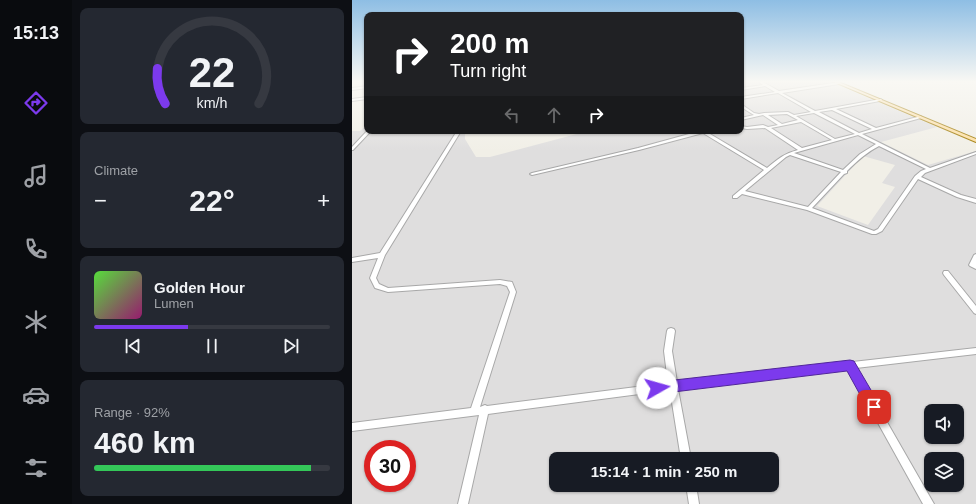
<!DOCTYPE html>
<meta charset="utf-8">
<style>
:root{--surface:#171b24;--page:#242831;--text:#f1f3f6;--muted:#9ea1a6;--line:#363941;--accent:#7c3aed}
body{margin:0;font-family:Helvetica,sans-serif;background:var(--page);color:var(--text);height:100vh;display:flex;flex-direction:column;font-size:15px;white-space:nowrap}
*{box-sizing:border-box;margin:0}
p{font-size:13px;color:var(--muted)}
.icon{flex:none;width:22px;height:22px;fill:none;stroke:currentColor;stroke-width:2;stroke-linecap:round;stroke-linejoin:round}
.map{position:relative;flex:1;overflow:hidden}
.details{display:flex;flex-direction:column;gap:8px;padding:8px;background:#0d0f14;width:280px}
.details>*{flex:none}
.banner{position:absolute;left:12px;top:12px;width:380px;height:122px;border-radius:8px;box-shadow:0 1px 3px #0004;background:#202124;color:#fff;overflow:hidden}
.fabs{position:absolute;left:572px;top:404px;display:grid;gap:8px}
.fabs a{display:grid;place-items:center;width:40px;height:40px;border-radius:8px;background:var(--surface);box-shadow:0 1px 3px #0004;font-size:20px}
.speed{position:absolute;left:12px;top:440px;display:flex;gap:8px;font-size:20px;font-weight:700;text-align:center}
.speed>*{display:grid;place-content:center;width:52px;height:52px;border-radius:50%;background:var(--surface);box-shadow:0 1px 3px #0004;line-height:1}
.speed .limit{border:6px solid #d22;background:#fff;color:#111}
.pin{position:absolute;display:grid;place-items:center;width:34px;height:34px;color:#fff;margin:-17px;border-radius:8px;box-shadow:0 2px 6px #0006}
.me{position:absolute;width:44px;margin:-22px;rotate:83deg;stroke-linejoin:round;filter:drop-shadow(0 0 3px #0008)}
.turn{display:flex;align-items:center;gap:14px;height:84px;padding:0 20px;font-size:18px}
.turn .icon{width:52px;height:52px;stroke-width:2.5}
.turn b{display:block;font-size:28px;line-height:34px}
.lanes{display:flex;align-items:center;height:38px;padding:0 20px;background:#0003;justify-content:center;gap:20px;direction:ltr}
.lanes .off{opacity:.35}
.big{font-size:30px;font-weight:600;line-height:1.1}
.details .widget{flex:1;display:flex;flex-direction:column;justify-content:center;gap:6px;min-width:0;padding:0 14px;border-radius:8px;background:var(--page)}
.details .dial{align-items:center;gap:0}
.dial svg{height:104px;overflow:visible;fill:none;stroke:var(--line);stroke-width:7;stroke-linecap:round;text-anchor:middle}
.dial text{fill:var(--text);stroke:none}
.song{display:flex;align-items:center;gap:12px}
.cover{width:48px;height:48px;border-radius:6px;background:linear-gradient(135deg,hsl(110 70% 55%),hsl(320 70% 35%))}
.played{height:4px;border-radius:2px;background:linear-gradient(90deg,var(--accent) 40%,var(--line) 40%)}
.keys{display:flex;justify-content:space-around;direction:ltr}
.heat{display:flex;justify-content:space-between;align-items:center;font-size:22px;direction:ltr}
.charge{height:6px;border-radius:3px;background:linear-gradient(90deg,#34c759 92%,var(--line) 0)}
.trip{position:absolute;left:197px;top:452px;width:230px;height:40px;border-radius:8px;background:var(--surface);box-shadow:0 1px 3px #0004;font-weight:600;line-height:40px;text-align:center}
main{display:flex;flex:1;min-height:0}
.tabs{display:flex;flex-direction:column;width:72px;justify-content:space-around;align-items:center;background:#090b0e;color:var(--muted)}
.tabs .icon{width:28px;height:28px}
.tabs .active{color:var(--accent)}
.tabs b{font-size:18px;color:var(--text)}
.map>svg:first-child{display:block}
.residential{fill:#dfdede;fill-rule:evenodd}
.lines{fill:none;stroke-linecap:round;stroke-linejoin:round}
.minor-casing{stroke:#a8a8a8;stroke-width:2}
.major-casing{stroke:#9e7800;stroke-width:2}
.minor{fill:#fff;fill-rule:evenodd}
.major{fill:#fddea1;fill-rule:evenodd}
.route{fill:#7c3aed;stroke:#51269a}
</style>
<main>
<nav class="tabs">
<b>15:13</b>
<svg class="icon active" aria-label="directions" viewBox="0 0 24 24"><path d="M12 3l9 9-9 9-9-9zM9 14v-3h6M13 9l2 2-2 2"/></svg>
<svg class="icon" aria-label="music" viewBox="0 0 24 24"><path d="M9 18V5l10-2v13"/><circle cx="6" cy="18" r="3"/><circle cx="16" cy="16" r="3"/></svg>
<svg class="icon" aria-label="phone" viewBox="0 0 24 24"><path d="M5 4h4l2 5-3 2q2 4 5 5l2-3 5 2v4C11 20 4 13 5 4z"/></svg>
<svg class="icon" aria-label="climate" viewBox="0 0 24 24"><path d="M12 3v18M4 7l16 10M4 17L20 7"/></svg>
<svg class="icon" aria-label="car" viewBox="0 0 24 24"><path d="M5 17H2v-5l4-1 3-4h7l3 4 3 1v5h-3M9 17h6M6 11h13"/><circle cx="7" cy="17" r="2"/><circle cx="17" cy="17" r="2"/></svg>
<svg class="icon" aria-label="filters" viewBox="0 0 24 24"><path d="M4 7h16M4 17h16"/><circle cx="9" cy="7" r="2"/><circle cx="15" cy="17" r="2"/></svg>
</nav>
<section class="details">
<div class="widget dial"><svg viewBox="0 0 100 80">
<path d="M14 69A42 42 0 1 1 86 69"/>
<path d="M14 69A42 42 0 0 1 8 42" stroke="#7c3aed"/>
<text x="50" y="56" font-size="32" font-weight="700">22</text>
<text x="50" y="72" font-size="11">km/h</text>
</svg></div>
<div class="widget"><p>Climate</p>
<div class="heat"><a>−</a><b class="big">22°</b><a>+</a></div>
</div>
<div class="widget">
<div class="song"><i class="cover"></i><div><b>Golden Hour</b><p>Lumen</p></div></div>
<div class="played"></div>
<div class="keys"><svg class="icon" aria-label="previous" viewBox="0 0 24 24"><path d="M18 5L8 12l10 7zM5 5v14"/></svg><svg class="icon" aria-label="pause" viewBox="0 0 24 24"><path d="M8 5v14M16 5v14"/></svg><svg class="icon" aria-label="next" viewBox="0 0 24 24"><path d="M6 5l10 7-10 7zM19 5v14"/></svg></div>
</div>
<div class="widget"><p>Range · 92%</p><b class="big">460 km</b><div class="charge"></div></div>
</section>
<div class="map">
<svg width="624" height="504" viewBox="0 0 624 504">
<rect width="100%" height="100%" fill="#f1efe7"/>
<path class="residential" d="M389,81h87l109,46 -56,15 47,23 48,-14v353h-624v-373h8l7,-6v6h98v8l11,18h14l98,-26h153zM511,156l32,9 -13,18 13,4 -27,38 -51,-19zM579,411h26v26h-26zM21,449h34v34h-34zM204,459h216v26h-216zM579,459h26v26h-26z"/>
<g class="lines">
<defs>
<path id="minor" d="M406,81h3l18,10 61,-9 -1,2 -57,9 33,18 66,-12 1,1 -2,1 -44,8 40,19 45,-12v2l-59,16 68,34 46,-16v2l-51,19 -4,4 40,18 15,4v4l-19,-6 -39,-18 -36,52 -6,3h-4l-65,-24 -65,-16 -5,4h-4v-2l31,-26 -61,-37 -64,17 -107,25 -2,-1 2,-1 106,-25 62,-17h5l62,37c11,-9 16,-14 31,-18l-33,-22 -18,1 -6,-1v-2l6,1 16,-2 5,2 10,-2 -15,-10 -22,5v-2l13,-3 -13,-8v-3l13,9 5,1 5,-1 24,-1 6,3 17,-3 -33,-19 -37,6v-2l34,-5 -10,-6 -24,4v-2l22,-3zM480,110l40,19 -13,4 -40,-21zM462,113l41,21 -20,5 -39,-23zM435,114l11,6 -16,4 -14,-9zM449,122l31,18 -30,8 -31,-20zM506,135l18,9 -16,10 -17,16 -49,-17zM527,146l47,23 -5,2 -6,5 -37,53 -4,2 -62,-23 32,-34 3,-1v-2c10,-10 20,-19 32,-25zM438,155l51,17 -33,35 -63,-16 41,-34z
M15,86v2l-15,2v-2z
M15,97v2l-15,2v-2z
M15,131h4l-18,19h-1v-3z
M105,131h4l-76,124 -9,23 3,6 9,4 112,-8 12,2 4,10 -36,115 5,-2 2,1 181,-23 -4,-32 3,-20 1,-2 3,-1 3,1 1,2 -3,20 5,31 299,-34v6l-120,14 78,136h-11l-75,-135 -170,20 13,70h-10l-11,-69 -182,24 -20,90h-10l21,-89 -127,16v-8l119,-15 39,-116 -3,-6 -7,-2 -112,8 -13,-4 -5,-10 8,-20 -26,4v-4l28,-5z
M624,254v15l-6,-3 -1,-1 5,-10z
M592,271h4l28,35v8l-2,-1 -30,-38 -1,-2z
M334,485h10l3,19h-10z"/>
<path id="major" d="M480,81h4l140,58v3z"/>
</defs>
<use href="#minor" class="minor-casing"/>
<use href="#major" class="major-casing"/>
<use href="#minor" class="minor"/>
<use href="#major" class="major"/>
</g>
<linearGradient id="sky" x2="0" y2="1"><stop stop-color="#8ebee4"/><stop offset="0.54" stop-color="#f9f8f4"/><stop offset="1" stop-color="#f9f8f4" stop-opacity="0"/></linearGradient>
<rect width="624" height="151" fill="url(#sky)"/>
<path class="route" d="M498,360l4,1 24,41 2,5 -2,4 -4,2 -5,-2 -22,-40 -190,23 -4,-2 -2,-4 2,-4 4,-2z"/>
</svg>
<div class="fabs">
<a><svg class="icon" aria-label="sound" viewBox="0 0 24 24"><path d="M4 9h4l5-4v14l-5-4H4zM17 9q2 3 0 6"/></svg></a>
<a><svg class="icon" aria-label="layers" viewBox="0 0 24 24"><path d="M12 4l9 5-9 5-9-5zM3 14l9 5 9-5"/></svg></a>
</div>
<div class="speed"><div class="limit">30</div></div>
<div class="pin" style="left:522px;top:407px;background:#d93025"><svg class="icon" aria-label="arrive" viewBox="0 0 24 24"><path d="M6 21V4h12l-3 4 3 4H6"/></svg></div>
<svg class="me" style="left:305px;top:388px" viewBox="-20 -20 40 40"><circle r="19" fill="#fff"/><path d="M0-13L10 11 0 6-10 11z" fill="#7c3aed"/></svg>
<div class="trip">15:14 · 1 min · 250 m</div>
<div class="banner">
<div class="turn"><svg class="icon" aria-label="right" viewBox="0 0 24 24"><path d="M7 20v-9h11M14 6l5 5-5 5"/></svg><div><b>200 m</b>Turn right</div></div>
<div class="lanes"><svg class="icon off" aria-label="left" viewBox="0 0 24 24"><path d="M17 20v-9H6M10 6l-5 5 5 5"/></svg><svg class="icon off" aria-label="ahead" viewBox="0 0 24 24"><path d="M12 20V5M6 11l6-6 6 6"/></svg><svg class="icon" aria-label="right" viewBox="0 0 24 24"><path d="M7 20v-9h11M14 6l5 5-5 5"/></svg></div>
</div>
</div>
</main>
